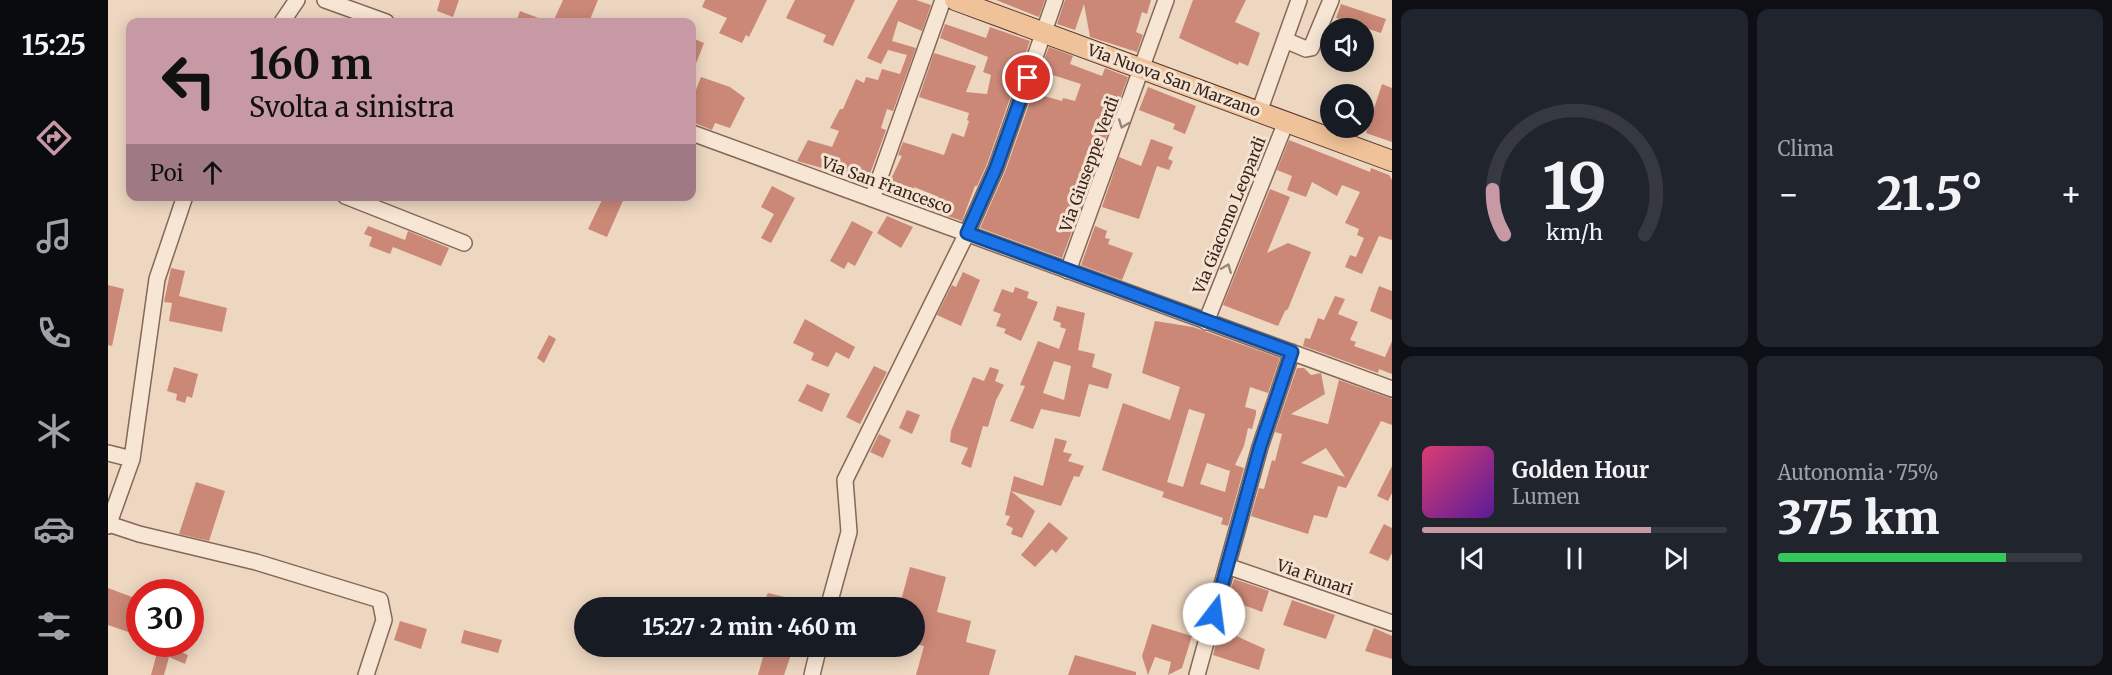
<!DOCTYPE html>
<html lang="it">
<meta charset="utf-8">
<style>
:root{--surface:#171b24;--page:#20242c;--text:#f1f3f6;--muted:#9ea1a6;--line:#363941;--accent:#c799a5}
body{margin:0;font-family:Merriweather,serif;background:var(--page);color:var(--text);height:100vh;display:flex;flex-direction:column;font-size:22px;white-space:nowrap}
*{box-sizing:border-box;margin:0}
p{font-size:20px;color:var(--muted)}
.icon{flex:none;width:33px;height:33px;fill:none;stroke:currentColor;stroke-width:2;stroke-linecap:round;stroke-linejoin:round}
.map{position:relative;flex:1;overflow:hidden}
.drawer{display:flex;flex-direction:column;gap:9px;padding:9px;background:#0d0f14;width:720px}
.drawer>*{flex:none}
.guide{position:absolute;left:18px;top:18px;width:570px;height:183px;border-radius:12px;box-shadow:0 3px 15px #0003;background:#c799a5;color:#111;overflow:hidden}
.fabs{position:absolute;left:1212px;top:18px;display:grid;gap:12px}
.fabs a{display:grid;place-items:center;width:54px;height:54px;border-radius:50%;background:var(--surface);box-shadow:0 3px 15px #0003;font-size:30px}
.speed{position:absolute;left:18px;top:579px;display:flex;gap:12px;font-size:30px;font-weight:700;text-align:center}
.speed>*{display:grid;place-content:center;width:78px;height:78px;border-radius:50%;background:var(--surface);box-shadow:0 3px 15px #0003;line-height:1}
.speed .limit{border:9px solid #d22;background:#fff;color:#111}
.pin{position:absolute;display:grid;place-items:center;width:51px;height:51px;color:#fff;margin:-26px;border:3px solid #fff;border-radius:50%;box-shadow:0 2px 6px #0007}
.me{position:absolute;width:66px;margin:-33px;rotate:15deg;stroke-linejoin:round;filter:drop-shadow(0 0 4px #0008)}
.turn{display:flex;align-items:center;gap:21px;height:126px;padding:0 24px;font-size:27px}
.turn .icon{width:78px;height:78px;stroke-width:2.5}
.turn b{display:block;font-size:42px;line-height:51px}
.then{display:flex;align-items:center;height:57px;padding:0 24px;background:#0003;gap:12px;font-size:22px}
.big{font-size:45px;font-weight:800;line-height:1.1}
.drawer .tile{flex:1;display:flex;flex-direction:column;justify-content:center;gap:9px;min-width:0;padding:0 21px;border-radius:12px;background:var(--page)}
.drawer .dial{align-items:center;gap:0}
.dial svg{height:156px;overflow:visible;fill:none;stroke:var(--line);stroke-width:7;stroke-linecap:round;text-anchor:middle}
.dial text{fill:var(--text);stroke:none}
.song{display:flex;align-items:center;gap:18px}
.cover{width:72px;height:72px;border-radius:9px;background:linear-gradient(135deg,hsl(340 70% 55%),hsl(270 70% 35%))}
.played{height:6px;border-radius:3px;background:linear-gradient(90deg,var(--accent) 75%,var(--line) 75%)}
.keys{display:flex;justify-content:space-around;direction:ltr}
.heat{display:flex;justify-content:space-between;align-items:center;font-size:33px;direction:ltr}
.charge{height:9px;border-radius:4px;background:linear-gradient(90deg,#34c759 75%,var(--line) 0)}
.drawer .tiles{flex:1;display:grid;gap:9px;grid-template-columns:repeat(2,1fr)}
.trip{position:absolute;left:466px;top:597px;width:351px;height:60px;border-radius:30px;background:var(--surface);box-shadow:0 3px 15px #0003;font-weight:800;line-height:60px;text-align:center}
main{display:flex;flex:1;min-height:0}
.dock{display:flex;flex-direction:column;width:108px;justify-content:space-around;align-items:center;background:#090b0e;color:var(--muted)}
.dock .icon{width:42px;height:42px}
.dock .current{color:var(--accent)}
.dock b{font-size:27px;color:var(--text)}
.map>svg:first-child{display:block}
.building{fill:#cb8877;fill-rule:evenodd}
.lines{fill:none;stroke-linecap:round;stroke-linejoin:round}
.minor-casing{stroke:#866759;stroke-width:18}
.major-casing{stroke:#54372d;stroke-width:22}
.minor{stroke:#f8e6d4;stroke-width:15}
.major{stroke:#f0c299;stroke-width:20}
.oneway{stroke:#978578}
.route-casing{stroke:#114b97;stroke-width:15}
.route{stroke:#1a73e8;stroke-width:10}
.labels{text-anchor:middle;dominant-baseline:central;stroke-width:6;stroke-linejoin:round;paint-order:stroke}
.street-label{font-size:16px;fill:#36241d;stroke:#f5e2d0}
</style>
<main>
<nav class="dock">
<b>15:25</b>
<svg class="icon current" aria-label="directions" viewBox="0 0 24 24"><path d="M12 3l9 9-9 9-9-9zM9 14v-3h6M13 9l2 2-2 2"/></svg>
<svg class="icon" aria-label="music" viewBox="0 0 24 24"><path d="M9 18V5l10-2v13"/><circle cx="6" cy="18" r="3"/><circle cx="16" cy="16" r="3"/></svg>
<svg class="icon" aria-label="phone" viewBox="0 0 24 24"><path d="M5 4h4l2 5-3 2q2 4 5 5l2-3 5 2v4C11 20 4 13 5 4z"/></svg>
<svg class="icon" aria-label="climate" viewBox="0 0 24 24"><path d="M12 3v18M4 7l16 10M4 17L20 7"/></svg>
<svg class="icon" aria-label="car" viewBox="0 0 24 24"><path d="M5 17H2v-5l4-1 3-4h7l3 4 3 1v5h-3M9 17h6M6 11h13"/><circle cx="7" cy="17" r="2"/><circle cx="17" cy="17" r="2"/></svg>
<svg class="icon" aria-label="filters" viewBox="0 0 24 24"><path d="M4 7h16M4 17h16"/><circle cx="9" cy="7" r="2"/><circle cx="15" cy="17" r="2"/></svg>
</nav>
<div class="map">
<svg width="1284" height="675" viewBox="0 0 1284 675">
<rect width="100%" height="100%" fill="#edd7c1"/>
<path class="building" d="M332,0h19l-6,17 -16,-6z
M455,0h35l-9,22h-36z
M597,0h62l-18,37 -3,-2 -4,8 -23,-10 8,-15 -25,-11z
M687,0h60l-22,46 -10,-4 3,-7 -40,-17z
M790,0h18l15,5 -9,26 -24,-10 -6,20 24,7 -23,63 -6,-2 -6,19 5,2 -20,55 -23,-11 -46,-13 11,-21 24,7 7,-16 -9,-3 10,-19h3l13,-30 8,4 2,-6 12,3 4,-11 18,5 7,-19 -19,-5 -7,14 -14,-6z
M888,0h49l-6,17z
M957,0h86l-4,14 -5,-2 -6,20 7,3 -6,17 -47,-15 -6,-33 -9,26 -18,-6z
M1085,0h53l-11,22 25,11 -12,33 -9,-4 -1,3 -59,-27z
M1233,4l45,15 -5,14 -45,-15z
M412,11l29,11h-33z
M837,24l41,14 4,-11 40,14 -43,123 -10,22h-2l-13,35 -29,-10 6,-14 -25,-10 -5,13 -20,-8 3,-8 -3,-1 13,-27 -4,-1 5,-13 41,13 8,-22 12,4 5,-16 -2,-1 2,-7 -50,-16 15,-44 42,13 -10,26 21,2 4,-19 -8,-3 5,-15 -48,-19z
M584,38l12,5 -12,31z
M941,47l24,9 -3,8 32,12 3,-8 23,9 -44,121h-3v9l-19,51 -82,-30 25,-56 28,-79 29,8 1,-3 12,3 6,-17 -41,-13z
M593,77l29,10 15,11 -15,30 -15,-5 -3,7 -20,-8v-22z
M1274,84l10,4v54l-26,-9z
M1040,87l48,19 -11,28 -12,-5 2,-5 -36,-14z
M1043,139l22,8 -5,12 5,2 -4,9 -12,-4 -18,53 -37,-12 17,-50 22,9z
M1181,140l81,32 1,-4 18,7 3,5v60l-13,-4 -17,38 -17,-7 5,-12 6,2 8,-19 -7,-3 2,-6 -14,-6 15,-31 -18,-7 -5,11 -25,-14 -6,15 -19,-7 5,-14 -15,-6z
M664,186l23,12 -24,45 -10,-5 13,-24 -13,-7z
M1162,189l20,8 -23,56 21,-10 23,9 -23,57 -3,2 -7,15 -55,-21z
M496,196h21l-18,41 -19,-8z
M779,216l26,11 -12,21 -24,-15z
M744,221l21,11 -18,34 -7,-4 -4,7 -14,-8z
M260,226l37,14 3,-9 41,17 -8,18 -48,-19 -3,7 -21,-8 3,-9 -8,-3z
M987,226l12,5 -2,7 5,1 -2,5 25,9 -11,27 -41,-15z
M63,268l14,3 -6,25 48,12 -5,24 -53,-11 3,-18 -8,-1z
M855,272l17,8 -19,46 -24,-11 15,-30 4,2z
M0,285l16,4 -12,57 -4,-1z
M1271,286l13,5v29l-22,-9z
M907,287l14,5 -2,6 11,4 -17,39 -17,-8 2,-4 -10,-3 5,-12 -8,-3 9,-22 11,4z
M1227,296l10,3 -7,15 20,8 -8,18 6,2 -2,4 31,11 7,-16v33l-13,-5 -1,4 -75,-27 2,-8 5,1 8,-21 6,2z
M949,306l28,7 -7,37 17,4 -3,13 20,7 -4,15 -19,-5 -9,33 -39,-8 -8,20 -23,-8 15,-35 -5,-1 18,-44 21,8 7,-20 -6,-2 1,-4 -8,-3zM946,361l17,5 -7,34 -21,-7z
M697,319l50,28 -6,12 -13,-7 -8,15 -17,-7 3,-7 -21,-10z
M1047,321l38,6 87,31 -12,35 -18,-6 -5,20 11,3v4l-4,15 -4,-1 -4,18 -9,19 9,3 -16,58 -7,-2 2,-6 -61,-21 2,-5 -62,-22 21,-67 47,17 10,-33 -38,-14zM1081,409l16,5 -22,73 -16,-5zM1099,463l23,8 -5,21 -25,-8z
M441,335l7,4 -12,24 -7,-5z
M766,366l13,6 -27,52 -14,-7z
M66,367l24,7 -6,24 -5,-2 -2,7 -9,-3 1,-6 -10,-3z
M882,367l9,3 -4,11 9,4 -8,15 -8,27 -5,-1 -12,42 -10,-4 7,-16 -18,-6 1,-11 22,-54 11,4z
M1189,368h7l7,7 10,-2 4,21 -34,20 37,10 11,-44 53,19v26l-11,-4 -35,67 -8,-2 -11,32 -13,-3 -6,19 -57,-18 8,-28 5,1 8,-29 3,1 7,-27 -7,-2zM1218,448l19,29 -44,-14z
M699,384l23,10 -8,18 -24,-11z
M799,410l13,5 -8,19 -13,-6z
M771,434l12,6 -8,18 -13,-6z
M947,438l12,3 -4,11 9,2 -4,7 16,5 -5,11 -5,-1 -13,30 -50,-15 24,20 -13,27 -11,-4 2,-6 -7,-3 4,-9 -5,-1 9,-39 29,10z
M1284,466v27l-4,8 -11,-5z
M88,482l29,9 -16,50 -30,-7z
M941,522l19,16 -12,15 -4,-4 -17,18 -14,-12z
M1276,524l8,4v25l-4,8 -19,-8z
M802,567l36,10 -9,35 34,9 -5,21 30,8 -7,25h-73l8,-29 -9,-2v-36h-16z
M1126,579l35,12 -7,21 -34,-13z
M0,588l32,12v36l-32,-11z
M660,593l21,5 -1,10h-27z
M1184,600l43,15 -9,24 -43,-14z
M292,621l27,8 -6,20 -27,-9z
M1044,624l40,12 -10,32 -14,7 3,-13 -16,-5 -7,18 -6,-19z
M1266,628l18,8v23l-27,-8z
M356,630l38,10 -4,13 -37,-10z
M1110,635l14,4 2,-4 31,14 -6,21 -46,-15z
M28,644h28l24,11 -3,9 -16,-7 -5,18h-13l6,-22z
M658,646h28l-10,29h-26z
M967,655l61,17v3h-68z"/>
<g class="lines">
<defs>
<path id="minor" d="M217,0l61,22
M174,22l15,-22
M1177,40l21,9 5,-1 20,-48
M1151,112l40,-112
M584,133l700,256
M237,196l119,47
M764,199l71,-199
M960,271l98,-271
M1098,322l80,-200
M0,453l24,6
M1,524l30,10 117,28 124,38 4,20 -18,55
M0,526l24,-67 25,-180 28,-83
M1119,566l165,57
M720,608l21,-76 -4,-52 122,-247 29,-65 59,-168
M704,675l7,-29
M1089,675l63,-228 32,-95"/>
<path id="major" d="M847,0l437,161"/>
</defs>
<use href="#minor" class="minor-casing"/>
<use href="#major" class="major-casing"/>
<use href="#minor" class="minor"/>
<use href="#major" class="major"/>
</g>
<defs><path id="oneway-chevron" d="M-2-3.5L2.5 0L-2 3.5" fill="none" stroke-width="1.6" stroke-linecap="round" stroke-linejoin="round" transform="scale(1.5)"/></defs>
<g class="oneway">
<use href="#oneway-chevron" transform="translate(1015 124) rotate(110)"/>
<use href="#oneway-chevron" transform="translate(1119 268) rotate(-68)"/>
</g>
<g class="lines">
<defs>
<path id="route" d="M920,78l-32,90 -29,65 325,119 -32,95 -46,167"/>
</defs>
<use href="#route" class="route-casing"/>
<use href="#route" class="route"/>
</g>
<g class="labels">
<g class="street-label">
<text transform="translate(1066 80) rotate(20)">Via Nuova San Marzano</text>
<text transform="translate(981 164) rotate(-70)">Via Giuseppe Verdi</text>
<text transform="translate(779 185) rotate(20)">Via San Francesco</text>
<text transform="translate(1121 215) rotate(-68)">Via Giacomo Leopardi</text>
<text transform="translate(1207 577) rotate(19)">Via Funari</text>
</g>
</g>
</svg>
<div class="fabs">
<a><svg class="icon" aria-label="sound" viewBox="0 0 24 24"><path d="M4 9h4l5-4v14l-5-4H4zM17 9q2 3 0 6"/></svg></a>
<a><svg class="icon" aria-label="search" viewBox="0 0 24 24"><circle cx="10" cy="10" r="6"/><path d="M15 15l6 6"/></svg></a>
</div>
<div class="speed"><div class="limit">30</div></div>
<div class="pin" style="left:920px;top:78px;background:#d93025"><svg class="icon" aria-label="arrive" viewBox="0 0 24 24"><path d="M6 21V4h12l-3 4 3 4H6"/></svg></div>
<svg class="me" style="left:1106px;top:614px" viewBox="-20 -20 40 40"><circle r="19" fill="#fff"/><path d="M0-13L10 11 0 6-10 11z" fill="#1a73e8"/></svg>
<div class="trip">15:27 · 2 min · 460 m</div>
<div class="guide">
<div class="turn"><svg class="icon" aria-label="left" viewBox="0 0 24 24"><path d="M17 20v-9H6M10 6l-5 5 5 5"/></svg><div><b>160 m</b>Svolta a sinistra</div></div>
<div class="then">Poi<svg class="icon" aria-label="ahead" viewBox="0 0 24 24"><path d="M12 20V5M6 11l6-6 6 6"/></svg></div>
</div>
</div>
<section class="drawer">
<div class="tiles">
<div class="tile dial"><svg viewBox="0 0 100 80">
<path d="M14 69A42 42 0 1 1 86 69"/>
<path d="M14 69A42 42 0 0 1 8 46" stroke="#c799a5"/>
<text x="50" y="56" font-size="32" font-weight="700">19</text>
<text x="50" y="72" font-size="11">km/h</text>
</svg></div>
<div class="tile"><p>Clima</p>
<div class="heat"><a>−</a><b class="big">21.5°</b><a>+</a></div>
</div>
<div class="tile">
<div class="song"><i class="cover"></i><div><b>Golden Hour</b><p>Lumen</p></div></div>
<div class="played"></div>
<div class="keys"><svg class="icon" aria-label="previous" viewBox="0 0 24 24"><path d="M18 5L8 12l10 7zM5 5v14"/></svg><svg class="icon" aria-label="pause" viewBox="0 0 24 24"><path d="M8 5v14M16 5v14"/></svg><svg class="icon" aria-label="next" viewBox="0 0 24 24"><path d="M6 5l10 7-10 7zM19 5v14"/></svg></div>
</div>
<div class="tile"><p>Autonomia · 75%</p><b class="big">375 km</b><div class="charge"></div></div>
</div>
</section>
</main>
